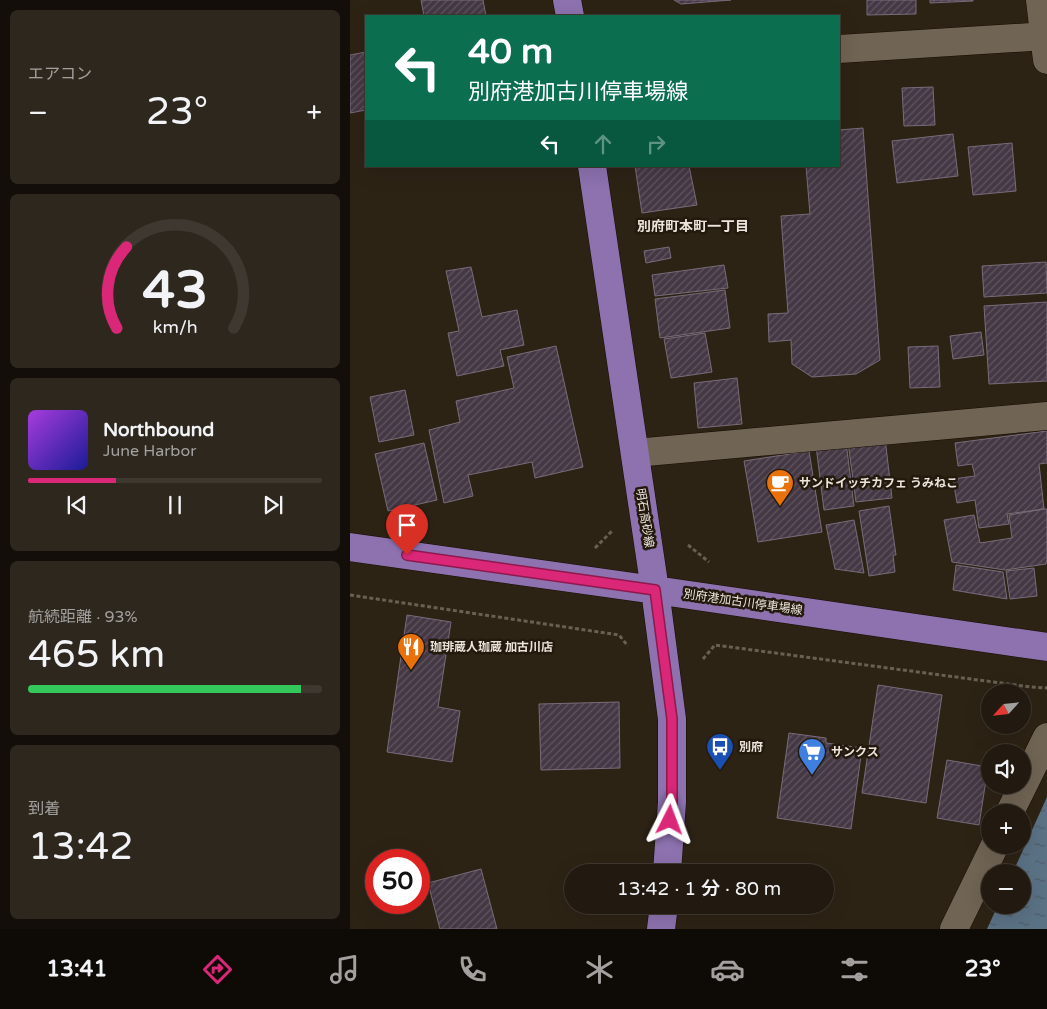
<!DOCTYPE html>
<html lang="ja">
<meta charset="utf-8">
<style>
:root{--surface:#221a10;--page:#2e271e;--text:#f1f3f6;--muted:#a2a19f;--line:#3f3830;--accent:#db2777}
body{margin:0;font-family:"Varela Round","Noto Sans JP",sans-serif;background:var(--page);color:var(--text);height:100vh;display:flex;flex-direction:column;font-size:19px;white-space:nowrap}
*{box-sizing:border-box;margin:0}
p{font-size:16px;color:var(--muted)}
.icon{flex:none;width:28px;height:28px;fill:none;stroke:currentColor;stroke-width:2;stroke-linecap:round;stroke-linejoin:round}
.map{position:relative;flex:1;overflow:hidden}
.side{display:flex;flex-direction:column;gap:10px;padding:10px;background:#130e09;width:350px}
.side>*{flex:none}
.hud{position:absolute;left:15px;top:15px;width:475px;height:152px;border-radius:0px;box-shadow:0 5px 20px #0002,0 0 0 1px var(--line);background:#0b6e4f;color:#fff;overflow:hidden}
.needle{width:32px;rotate:243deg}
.tools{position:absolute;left:631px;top:684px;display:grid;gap:10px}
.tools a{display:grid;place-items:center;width:50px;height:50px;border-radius:50%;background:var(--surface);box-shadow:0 5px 20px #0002,0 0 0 1px var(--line);font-size:25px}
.speed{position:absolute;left:15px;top:849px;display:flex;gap:10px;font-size:25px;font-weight:700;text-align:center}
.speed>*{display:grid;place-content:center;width:65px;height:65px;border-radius:50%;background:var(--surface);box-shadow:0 5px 20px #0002,0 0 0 1px var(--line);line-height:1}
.speed .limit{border:8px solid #d22;background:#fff;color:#111}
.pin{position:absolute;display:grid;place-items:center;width:42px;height:42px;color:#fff;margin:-51px -21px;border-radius:50% 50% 50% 0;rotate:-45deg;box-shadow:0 0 5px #0007}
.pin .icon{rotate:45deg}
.me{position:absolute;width:55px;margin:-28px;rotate:3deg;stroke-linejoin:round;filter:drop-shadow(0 0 4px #0008)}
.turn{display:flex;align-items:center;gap:18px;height:105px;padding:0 20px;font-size:22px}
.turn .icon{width:65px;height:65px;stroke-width:2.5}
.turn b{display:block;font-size:35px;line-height:42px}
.lanes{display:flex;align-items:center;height:48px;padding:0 20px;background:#0003;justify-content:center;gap:25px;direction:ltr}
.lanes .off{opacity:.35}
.big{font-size:38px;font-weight:600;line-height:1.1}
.side .tile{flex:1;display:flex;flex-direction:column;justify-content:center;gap:8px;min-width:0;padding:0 18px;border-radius:8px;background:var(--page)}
.side .dial{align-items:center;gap:0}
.dial svg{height:130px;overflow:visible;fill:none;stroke:var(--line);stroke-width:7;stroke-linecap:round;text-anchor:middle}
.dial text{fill:var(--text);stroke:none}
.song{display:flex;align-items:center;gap:15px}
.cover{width:60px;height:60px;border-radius:8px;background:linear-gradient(135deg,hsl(280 70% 55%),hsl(240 70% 35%))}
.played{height:5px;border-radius:2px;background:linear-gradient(90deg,var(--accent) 30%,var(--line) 30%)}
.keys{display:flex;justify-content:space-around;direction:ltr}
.heat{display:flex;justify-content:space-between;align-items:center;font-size:28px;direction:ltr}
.charge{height:8px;border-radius:4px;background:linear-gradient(90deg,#34c759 93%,var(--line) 0)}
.trip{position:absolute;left:214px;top:864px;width:270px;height:50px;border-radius:25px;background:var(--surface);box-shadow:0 5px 20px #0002,0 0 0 1px var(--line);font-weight:600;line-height:50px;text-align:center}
.tabs{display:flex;height:80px;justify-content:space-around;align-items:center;background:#0e0a06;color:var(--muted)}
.tabs .icon{width:35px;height:35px}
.tabs .on{color:var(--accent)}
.tabs b{font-size:22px;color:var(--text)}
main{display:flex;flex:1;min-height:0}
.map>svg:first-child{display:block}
.water{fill:url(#water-ripples)}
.building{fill:url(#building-hatch);stroke:#7a6b7a}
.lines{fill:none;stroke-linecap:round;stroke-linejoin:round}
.minor-casing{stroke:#150c02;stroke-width:29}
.major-casing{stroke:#150c02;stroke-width:29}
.path{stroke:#696054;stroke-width:3;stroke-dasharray:4 2.5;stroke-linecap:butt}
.minor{stroke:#706454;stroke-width:28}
.major{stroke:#8d72af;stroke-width:28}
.route-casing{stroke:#8e194d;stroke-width:12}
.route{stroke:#db2777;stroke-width:9}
.labels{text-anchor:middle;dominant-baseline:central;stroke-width:5;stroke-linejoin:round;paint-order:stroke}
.poi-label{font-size:12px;font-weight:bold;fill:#ece4dc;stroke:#23190c;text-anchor:start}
.street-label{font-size:12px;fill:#ece4dc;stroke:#23190c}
.neighbourhood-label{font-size:14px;font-weight:bold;fill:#ece4dc;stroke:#23190c}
</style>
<main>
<section class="side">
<div class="tile"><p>エアコン</p>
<div class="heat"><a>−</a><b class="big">23°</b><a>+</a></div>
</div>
<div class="tile dial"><svg viewBox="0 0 100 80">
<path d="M14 69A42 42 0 1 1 86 69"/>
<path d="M14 69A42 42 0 0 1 20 19" stroke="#db2777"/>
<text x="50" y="56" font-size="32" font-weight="700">43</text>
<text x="50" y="72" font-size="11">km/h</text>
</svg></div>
<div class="tile">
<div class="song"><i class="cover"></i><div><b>Northbound</b><p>June Harbor</p></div></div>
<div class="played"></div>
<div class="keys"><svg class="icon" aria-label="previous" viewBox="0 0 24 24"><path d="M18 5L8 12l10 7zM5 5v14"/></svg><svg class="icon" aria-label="pause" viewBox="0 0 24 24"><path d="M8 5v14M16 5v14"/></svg><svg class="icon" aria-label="next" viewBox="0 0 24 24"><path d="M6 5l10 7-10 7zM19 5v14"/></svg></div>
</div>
<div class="tile"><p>航続距離 · 93%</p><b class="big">465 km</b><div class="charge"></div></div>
<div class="tile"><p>到着</p><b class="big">13:42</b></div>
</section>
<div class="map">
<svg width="697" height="929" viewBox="0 0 697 929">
<defs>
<pattern id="water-ripples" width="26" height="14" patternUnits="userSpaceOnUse" patternTransform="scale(1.25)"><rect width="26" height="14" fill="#5b7285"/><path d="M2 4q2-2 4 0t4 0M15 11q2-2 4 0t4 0" fill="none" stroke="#515b64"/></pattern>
<pattern id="building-hatch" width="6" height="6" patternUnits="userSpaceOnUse" patternTransform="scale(1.25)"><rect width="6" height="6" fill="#453845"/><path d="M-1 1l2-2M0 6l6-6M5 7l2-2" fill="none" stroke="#60555f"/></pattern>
</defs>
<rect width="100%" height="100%" fill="#2d2315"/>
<path class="water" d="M697,797v132h-60l11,-24h24v-33h-9z"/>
<path class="building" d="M71,0h62l3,16h-62z
M324,0h57l-50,4z
M517,0h49v14l-49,1z
M580,0h43v1l-43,2z
M16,52v58l-16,3v-58z
M583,87l2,38 -31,1 -2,-38z
M513,128l17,232 -24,14 -44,3 -20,-13 -1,-24 -22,2 -1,-28 20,-1 -7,-97 29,-2 -4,-48h33v-36z
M603,134l5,42 -61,7 -5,-42z
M662,143l4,48 -43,4 -5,-48z
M285,166h54l8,39 -55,8z
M319,247l2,11 -25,5 -2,-12z
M696,262l1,31 -63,4 -2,-31z
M374,265l4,23 -73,8 -3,-21z
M121,267l11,50 35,-7 7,35 -24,5 4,16 -47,10 -9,-43 11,-2 -13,-60z
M375,290l5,38 -70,10 -5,-39z
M697,302v79l-58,3 -5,-78z
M631,332l3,23 -31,4 -3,-23z
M355,333l7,39 -41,6 -7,-39z
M206,346l27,121 -48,11 -3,-16 -64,13 5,21 -29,7 -15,-73 31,-8 -4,-21 58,-13 -7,-31z
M588,346l2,41 -30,1 -2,-41z
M387,378l5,46 -44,4 -4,-45z
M55,390l9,45 -35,7 -9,-45z
M697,431v32l-8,1 5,45 -37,5 2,10 -30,4 -4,-28 -18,3 -4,-24 22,-3 -3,-12 -14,2 -3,-23z
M535,438l7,60 -36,4 -8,-60z
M496,442l8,64 -30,4 -8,-64z
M74,443l13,57 -49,11 -13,-57z
M459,451l13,81 -64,10 -14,-81z
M539,506l7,49h-3l2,17 -26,4 -10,-65z
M694,509h3v49l-1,6 -41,6 -53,-8 -8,-42 30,-5 6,28 32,-5 -3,-23z
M504,520l10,53 -29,-4 -9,-44z
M606,565l47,7 4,27 -54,-9z
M684,568l3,28 -27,3 -4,-28z
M57,615l44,7 -13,85 22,4 -8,51 -65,-10z
M528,685l64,10 -16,108 -64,-10z
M269,702l1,66 -79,2 -2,-66z
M439,733l37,5v5l36,5 -11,81 -74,-11z
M597,760l41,7 -9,58 -42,-7z
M131,869l16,60h-57l-12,-46z"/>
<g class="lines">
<defs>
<path id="minor" d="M690,0l7,60
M489,49l208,-13
M285,453l412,-37
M660,812l37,-75
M604,929l41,-84"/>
<path id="major" d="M217,0l3,16
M242,166l63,424 17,129v83l-5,70
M0,547l305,43 392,57
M311,929l3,-24"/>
</defs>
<use href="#minor" class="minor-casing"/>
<use href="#major" class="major-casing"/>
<path class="path" d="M338,545l21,17
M245,548l17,-17
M0,595l269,40 9,11
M353,659l12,-14 316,42 16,1"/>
<use href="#minor" class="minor"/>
<use href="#major" class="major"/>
</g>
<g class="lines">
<defs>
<path id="route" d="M57,555l248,35 17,129v83l-2,18"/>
</defs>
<use href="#route" class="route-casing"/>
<use href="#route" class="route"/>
</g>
<defs>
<symbol id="cafe-pin" viewBox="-11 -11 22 30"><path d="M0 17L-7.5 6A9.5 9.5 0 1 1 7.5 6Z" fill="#e8710a" stroke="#23190c"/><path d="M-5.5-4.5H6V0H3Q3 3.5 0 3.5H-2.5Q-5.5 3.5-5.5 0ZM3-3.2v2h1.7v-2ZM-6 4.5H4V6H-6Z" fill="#fff"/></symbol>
<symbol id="restaurant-pin" viewBox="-11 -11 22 30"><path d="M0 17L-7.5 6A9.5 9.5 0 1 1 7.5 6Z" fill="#e8710a" stroke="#23190c"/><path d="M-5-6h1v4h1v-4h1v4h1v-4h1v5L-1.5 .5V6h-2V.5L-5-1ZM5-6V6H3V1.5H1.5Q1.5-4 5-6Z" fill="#fff"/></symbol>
<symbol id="bus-pin" viewBox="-11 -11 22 30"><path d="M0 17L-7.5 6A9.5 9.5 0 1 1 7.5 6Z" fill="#1a4fb4" stroke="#23190c"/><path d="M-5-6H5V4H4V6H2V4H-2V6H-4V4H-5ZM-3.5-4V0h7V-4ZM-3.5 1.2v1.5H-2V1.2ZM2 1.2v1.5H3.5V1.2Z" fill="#fff"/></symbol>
<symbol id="supermarket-pin" viewBox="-11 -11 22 30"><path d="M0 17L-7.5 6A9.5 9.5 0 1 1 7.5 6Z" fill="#3f7fe0" stroke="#23190c"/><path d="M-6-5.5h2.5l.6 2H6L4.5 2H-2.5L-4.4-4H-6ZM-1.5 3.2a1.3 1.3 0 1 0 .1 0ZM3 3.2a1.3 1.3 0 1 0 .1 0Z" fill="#fff"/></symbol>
</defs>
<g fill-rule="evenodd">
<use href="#cafe-pin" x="414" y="467" width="32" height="43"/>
<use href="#restaurant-pin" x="45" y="631" width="32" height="43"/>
<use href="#bus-pin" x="354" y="731" width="32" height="43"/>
<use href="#supermarket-pin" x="446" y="736" width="32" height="43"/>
</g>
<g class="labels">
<g class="poi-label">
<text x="449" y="483">サンドイッチカフェ うみねこ</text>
<text x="80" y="647">珈琲蔵人珈蔵 加古川店</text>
<text x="389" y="747">別府</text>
<text x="481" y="752">サンクス</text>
</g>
<g class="street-label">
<text transform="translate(295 518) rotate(81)">明石高砂線</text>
<text transform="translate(393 602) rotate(8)">別府港加古川停車場線</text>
</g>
<g class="neighbourhood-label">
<text x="343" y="226">別府町本町一丁目</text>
</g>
</g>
</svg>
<div class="tools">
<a><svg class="needle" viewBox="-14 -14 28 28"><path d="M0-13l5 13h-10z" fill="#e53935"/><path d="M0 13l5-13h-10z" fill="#a2a19f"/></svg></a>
<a><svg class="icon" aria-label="sound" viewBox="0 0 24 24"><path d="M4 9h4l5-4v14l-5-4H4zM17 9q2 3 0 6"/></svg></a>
<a>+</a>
<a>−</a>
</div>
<div class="speed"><div class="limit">50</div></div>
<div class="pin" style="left:57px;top:555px;background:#d93025"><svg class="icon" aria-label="arrive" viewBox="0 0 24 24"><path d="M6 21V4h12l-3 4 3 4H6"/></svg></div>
<svg class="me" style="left:320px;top:820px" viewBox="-20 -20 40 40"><path d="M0-17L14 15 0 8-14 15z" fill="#db2777" stroke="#fff" stroke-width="4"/></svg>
<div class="trip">13:42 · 1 分 · 80 m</div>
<div class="hud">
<div class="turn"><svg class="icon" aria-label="left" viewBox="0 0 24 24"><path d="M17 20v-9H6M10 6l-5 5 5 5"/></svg><div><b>40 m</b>別府港加古川停車場線</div></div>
<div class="lanes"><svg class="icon" aria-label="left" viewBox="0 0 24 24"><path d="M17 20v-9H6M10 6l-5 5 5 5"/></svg><svg class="icon off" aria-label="ahead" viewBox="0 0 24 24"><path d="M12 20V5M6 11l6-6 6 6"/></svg><svg class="icon off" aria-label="right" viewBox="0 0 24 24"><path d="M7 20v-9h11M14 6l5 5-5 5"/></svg></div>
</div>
</div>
</main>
<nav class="tabs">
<b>13:41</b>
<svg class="icon on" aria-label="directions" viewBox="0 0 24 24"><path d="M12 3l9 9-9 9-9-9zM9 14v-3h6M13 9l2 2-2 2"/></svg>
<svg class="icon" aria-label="music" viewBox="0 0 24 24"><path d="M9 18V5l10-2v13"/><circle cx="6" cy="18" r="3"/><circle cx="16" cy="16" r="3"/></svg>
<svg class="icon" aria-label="phone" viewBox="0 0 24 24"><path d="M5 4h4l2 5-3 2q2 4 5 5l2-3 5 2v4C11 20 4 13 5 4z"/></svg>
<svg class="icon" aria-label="climate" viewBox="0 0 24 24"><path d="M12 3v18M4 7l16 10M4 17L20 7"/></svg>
<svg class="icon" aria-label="car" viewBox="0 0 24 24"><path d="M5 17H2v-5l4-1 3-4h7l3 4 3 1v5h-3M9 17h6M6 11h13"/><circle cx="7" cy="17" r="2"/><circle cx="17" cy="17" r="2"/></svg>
<svg class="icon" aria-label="filters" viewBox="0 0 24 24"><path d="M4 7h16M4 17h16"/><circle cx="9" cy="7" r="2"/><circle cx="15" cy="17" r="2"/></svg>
<b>23°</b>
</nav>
